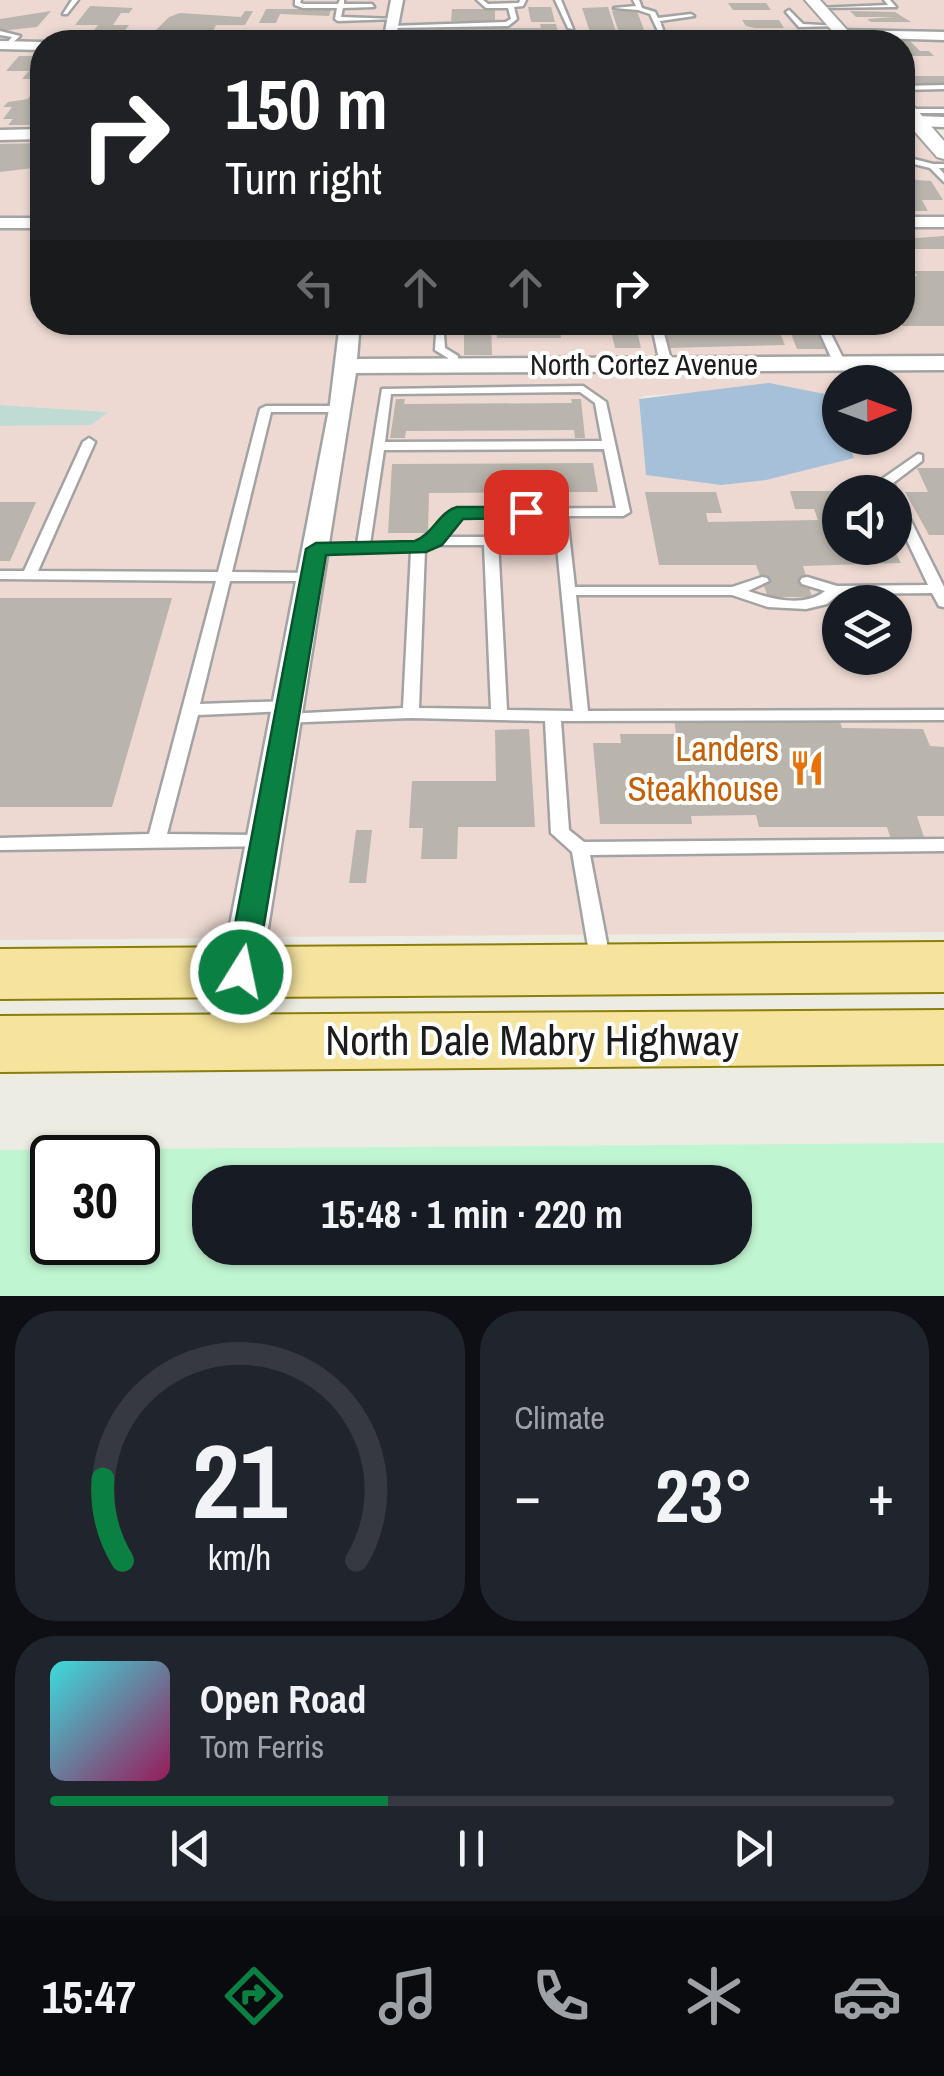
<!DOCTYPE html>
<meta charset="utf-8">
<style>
:root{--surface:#171b24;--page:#20242c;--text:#f1f3f6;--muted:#9ea1a6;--line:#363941;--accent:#0b8043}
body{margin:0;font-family:"Archivo Narrow",sans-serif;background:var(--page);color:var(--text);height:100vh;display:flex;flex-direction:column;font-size:38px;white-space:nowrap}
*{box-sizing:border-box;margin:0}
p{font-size:32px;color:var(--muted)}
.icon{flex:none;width:55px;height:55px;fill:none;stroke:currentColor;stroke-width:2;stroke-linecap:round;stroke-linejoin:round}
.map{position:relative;height:1296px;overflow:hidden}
.details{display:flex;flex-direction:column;gap:15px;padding:15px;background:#0d0f14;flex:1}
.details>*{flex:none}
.hud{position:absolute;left:30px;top:30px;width:885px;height:305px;border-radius:40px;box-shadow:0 2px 8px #0004;background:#202124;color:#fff;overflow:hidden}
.needle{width:65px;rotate:89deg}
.fabs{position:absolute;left:822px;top:365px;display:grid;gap:20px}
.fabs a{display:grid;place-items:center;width:90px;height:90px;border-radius:50%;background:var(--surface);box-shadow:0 2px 8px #0004;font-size:50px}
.speed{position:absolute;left:30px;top:1135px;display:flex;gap:20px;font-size:50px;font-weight:700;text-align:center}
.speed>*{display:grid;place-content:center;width:130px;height:130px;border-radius:50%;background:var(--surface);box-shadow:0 2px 8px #0004;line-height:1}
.speed .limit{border:5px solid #111;border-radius:15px;background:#fff;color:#111}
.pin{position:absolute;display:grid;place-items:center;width:85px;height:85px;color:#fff;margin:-42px;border-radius:20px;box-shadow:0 5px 15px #0006}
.me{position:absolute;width:110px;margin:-55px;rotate:10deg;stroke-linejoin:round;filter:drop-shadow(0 0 8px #0008)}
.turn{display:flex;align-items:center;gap:35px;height:210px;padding:0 30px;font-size:45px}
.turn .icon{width:130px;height:130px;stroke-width:2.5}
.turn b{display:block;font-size:70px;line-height:85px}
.lanes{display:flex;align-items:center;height:95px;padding:0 30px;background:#0003;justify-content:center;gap:50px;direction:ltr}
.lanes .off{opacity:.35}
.big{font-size:75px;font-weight:700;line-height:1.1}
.details .widget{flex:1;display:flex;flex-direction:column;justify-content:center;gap:15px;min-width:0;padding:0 35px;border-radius:40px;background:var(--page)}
.details .dial{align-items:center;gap:0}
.dial svg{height:260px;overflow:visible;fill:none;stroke:var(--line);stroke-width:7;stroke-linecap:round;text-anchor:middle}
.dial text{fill:var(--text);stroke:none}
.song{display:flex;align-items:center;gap:30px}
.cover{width:120px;height:120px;border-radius:15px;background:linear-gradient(135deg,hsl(180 70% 55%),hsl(330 70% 35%))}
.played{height:10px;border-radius:5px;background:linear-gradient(90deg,var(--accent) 40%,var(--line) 40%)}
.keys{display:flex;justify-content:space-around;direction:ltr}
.heat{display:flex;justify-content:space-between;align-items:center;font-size:55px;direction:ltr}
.details .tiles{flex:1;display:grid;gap:15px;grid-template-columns:1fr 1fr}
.widget:last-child{grid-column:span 2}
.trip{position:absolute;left:192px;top:1165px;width:560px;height:100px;border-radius:40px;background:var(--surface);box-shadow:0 2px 8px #0004;font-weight:700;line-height:100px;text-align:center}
.tab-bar{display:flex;height:160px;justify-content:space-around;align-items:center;background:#090b0e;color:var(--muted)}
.tab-bar .icon{width:70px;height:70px}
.tab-bar .selected{color:var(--accent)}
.tab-bar b{font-size:45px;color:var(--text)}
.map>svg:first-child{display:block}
.commercial{fill:#edd9d2;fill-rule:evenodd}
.wetland{fill:#c0dad4}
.park{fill:#c0f5d1;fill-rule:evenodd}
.water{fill:#a5c0d8}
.building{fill:#b9b5ac}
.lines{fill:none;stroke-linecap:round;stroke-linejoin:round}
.service-casing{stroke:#a3a3a3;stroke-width:5}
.minor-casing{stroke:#a3a3a3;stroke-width:5}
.tertiary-casing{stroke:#a3a3a3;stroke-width:4}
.primary-casing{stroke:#8b7e09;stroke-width:4}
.service{fill:#fff;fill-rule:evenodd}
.minor{fill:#fff;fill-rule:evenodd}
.tertiary{fill:#fff;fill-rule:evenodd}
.primary{fill:#f6e49e;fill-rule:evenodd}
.route{fill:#0b8043;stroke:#07532c;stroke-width:2.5}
.labels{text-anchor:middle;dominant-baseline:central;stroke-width:8;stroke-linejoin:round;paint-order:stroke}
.far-street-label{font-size:30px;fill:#1c1c1c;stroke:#fff}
.food-label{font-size:35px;fill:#c56008;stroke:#fff;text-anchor:end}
.near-street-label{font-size:42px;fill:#1c1c1c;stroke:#fff}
</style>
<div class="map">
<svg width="944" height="1296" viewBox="0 0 944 1296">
<rect width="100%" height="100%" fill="#edece2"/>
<path class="commercial" d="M0,0h391l-9,42 -382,1z
M403,0h403l38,42h-449z
M818,0h126v34l-96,-2z
M850,34l94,3v83l-22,-1 -19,-22 -1,-55h-45z
M0,46l42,1v85h-42z
M902,114l42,49v56h-41z
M0,137h42v83h-42z
M903,225h41v134l-589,2 6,-38 541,-1z
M0,226h42v96l298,1 -10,81 -102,534 -228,2v-514l91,-1 15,-13 -106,-7z
M944,368v564l-678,5 88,-533 1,-34zM840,382h55v56h-48l7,20 -208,17 -7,-76 5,-3 58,-4 132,4 6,18zM840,492h55v56h-55zM840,602h55v56h-55z"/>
<path class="wetland" d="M0,405l108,7 -17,13 -91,1z"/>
<path class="park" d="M944,1143v153h-944v-146zM52,1158h86v84h-86zM210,1182h525v66h-525z"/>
<path class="water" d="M769,383l66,13 5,18v24h7l7,20 -88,22 -45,5 -75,-10 -7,-76z"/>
<path class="building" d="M728,3h38l5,7h-38z
M90,6l43,2 -4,5h-8l-8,12h16l-6,8h-31l6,-8h-23z
M528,7h23l4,15h-24z
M608,7l8,25h-26l-8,-24z
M266,9h65l-2,7 -49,-2 -4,9h-17z
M452,9h43v12h-44z
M51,11l-14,16 -37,4v-12z
M245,11h8l-8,14h-29l-8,17h-25l4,-8 -33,-2 15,-15 11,-4 61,4z
M612,11h25l7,19h-26z
M850,11l45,1 16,10h-40l-4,-3 27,-2h-38z
M742,20h37l5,8h-29l-9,-2z
M540,24h16l2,8h-15l9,3 3,7 -55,-2 -1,-8h-62v-4h104z
M910,41l10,10h9l5,5h-32v-15z
M19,56h23v23h-20l7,-8h-23z
M910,76h34v8h-28z
M32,93h10v32h-34l5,-6h-10l9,-12h-9l5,-5 20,-3z
M42,143v24l-42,5v-28z
M902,173h8l6,7 15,1 12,19h-21l6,11h-26z
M944,236v13h-35l-7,-10z
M914,271h30v55h-42v-50h15z
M464,322h27l1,33h-28z
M496,322h63l2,16h-64z
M609,322h26l6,26h-26z
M664,322h41l2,9h72l6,14 -116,3z
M773,322h41l11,27h-28l-9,-23h-14z
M396,399h9l-1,5 168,-1 -1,-4h10l4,39h-10l-1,-8 -168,1 -1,7h-15z
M593,463l5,29 -169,1 -1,40h-40l4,-69z
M917,468h27v67h-15l-24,-43h23z
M790,491h50v57h53l8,15 -98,3 9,31h-44l-12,-32h-97l-14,-73h71l6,21h-16l2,9 110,-2 -4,-11h-19z
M0,502h36l-26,59h-10z
M0,598h172l-60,209h-112z
M674,718h165l3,10 81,1 7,17 14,1v69h-27l9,27h-34l-5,-16h-128l-3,-12 -65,1 1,8h-92l-7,-81h28l-1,-9h56z
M529,729l6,98h-77l-1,32h-36l2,-31h-14l3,-47h84l-1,-51z
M356,830h16l-6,53h-17z"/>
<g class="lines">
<defs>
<path id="service" d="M72,0h6l-11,14h-4z
M295,0h6l-1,3 4,1h34l2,-4h4v4h28l2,3 -31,1 -2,9 55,2 -58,2 -3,-2 2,-11h-34l-8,-3z
M477,0h6l5,4 31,-1 1,-3h6l-3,6 -9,1 3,12 -9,7 -116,2 -3,-2 117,-4 5,-3 -3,-11h-22z
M555,0h6l12,29 -5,-1z
M633,0h6l3,8 13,4 3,6 33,-4 3,2 -34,5 3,9 -5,1 -8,-17 -12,-4 -24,-2 22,-2z
M884,0h6l6,7 -79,1 71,-3z
M789,10l14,14 36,2 -40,1 -13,-15z
M0,31l20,5 -12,11 -3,-2 7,-8 -12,-2z
M390,35l95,1 3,2 -3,2 -97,-2z
M849,39l2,3h-78l3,-2z
M944,85v4l-42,1v-4z
M907,109h37v4h-40z
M902,156l31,8h11v4h-5l5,6v8l-14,-14 -28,-7z
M651,322h10l11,42 -2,2h-8l-2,-2z
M815,322h10l21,42 -2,2h-8l-2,-2z
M436,334h8l1,14 13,8 -1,11h-8l-1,-9 -13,-8z
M583,386l23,16 24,110 -7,4h-56l8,71h157l30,-10 5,1 2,3 -21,10c23,8 56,17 77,0l-23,-7 -2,-3 2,-3 5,-1 30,9 91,-1 -33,-70v-18l6,4 43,86v20l-5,-1 -7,-13 -93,1 -12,10 -21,5 -38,-2 -36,-12h-156l12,116 356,-1v10l-383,1 8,109 15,12 360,-3v12l-354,4 21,109 -3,5 -7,3 -7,-3 -3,-5 -19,-112 -21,-19 -6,-112 -134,-3 -131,5 -2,-4 2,-4 6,-1 117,-6 8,-157 -95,2 -7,-4 7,-4 41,-1 25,-155zM580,392l15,11 7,38 -217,1 6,-48zM604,449l12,59 -159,1 -5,1 -22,28 -13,5 -47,1 14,-94zM554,516l19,195 -66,-1 -9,-169 -7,-4h-46l16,-20zM436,545h48l7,164 -72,-1 6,-159z
M266,406h75l6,3 -6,3h-70l-39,160 79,1 7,4 -7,4h-81l-30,123 88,-3 8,5 -8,5 -90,4 -31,119 97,1 6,1 3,5 -3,5 -270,4v-12l149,-4 67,-253 -216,-2v-8h24l59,-129 6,-4 6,4 -57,129 180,1 42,-163z
M918,454l4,1v6l-29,22 4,9 -1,3 -1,-3h-10l-5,-10 2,-3z"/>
<path id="minor" d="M391,0h12l-8,42h-12z
M838,30l106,2v8l-102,-3 -4,-1z
M0,41l42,1h2l-2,8 -42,-1z
M944,117v10l-28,-1 -8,-5 8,-5z
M42,129v10l-42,1v-10z
M902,217h42v10h-42z
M0,218h42v10h-42z
M340,322h20l-3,37 587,-3v14l-588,3 -95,599 -21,82 -15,5 -15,-5 -6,-12 17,-70 109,-568z"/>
<path id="tertiary" d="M805,0h15l38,42h-16z
M902,100l7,1 35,40v18l-7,-2 -35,-40z"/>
<path id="primary" d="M944,942v50l-944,7v-50z
M944,1010v54l-944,8v-56z"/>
</defs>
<use href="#service" class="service-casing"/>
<use href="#minor" class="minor-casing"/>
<use href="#tertiary" class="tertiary-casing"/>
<use href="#primary" class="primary-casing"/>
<use href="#service" class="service"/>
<use href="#minor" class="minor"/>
<use href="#tertiary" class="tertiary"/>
<use href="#primary" class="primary"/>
</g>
<path class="route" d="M457,507h69l10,5 -10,6 -63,1 -21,26 -16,7 -100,3 -70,417 -5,8 -10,4 -10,-4 -5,-8 80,-423 10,-6 99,-2c18,-7 24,-29 42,-34z"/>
<defs>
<symbol id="restaurant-bare" viewBox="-9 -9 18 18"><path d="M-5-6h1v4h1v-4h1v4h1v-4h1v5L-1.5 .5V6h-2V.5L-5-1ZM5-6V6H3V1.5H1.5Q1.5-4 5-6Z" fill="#e8710a" stroke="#fff" stroke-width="2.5" paint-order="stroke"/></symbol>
</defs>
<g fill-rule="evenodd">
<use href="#restaurant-bare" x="782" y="743" width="50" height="50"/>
</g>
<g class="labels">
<g class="far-street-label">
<text x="644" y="364">North Cortez Avenue</text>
</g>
<g class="food-label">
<text x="779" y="748">Landers<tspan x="779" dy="40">Steakhouse</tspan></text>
</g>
<g class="near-street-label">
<text x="532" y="1040">North Dale Mabry Highway</text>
</g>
</g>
</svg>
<div class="fabs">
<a><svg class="needle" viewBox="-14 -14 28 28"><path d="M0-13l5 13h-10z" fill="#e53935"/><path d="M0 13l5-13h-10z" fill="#9ea1a6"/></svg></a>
<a><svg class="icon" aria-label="sound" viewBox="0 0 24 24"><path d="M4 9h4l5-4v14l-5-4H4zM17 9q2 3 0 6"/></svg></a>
<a><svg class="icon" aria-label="layers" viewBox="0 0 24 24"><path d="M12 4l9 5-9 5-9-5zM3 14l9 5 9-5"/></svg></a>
</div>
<div class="speed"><div class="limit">30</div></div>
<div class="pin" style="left:526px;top:512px;background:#d93025"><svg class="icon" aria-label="arrive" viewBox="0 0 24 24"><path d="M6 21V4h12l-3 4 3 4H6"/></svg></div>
<svg class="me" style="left:241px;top:972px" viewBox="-20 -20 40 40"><circle r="17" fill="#0b8043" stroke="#fff" stroke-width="3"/><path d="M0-11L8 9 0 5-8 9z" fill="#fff"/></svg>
<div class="trip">15:48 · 1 min · 220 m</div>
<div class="hud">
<div class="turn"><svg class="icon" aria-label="right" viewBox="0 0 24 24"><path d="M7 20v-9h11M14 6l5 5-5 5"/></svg><div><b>150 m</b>Turn right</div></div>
<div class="lanes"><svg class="icon off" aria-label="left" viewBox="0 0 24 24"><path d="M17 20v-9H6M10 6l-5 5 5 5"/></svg><svg class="icon off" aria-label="ahead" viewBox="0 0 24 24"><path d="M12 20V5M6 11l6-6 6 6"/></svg><svg class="icon off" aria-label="ahead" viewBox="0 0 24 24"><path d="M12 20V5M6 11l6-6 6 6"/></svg><svg class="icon" aria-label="right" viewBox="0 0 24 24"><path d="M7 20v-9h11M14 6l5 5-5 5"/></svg></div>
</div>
</div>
<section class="details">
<div class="tiles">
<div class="widget dial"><svg viewBox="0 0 100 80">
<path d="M14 69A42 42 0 1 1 86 69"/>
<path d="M14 69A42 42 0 0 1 8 44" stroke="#0b8043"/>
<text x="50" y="56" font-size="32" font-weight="700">21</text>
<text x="50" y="72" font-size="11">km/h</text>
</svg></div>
<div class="widget"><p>Climate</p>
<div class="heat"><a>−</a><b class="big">23°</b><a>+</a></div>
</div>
<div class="widget">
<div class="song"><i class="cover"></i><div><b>Open Road</b><p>Tom Ferris</p></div></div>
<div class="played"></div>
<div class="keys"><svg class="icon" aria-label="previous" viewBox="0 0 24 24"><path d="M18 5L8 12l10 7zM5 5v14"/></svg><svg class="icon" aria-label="pause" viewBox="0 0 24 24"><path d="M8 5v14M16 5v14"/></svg><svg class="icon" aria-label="next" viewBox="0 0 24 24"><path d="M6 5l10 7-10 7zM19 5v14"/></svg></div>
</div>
</div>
</section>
<nav class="tab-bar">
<b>15:47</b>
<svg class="icon selected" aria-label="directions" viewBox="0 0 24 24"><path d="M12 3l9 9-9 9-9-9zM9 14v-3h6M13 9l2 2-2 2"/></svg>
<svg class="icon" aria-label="music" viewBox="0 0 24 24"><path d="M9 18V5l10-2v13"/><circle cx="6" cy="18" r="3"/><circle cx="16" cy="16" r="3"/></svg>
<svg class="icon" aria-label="phone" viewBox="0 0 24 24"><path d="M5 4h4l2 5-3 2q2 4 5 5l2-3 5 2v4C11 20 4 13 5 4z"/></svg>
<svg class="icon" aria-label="climate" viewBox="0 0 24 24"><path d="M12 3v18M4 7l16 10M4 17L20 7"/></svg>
<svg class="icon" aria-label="car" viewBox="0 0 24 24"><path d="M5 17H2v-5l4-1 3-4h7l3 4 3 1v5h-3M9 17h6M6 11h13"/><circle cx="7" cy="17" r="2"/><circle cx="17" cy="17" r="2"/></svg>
</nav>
